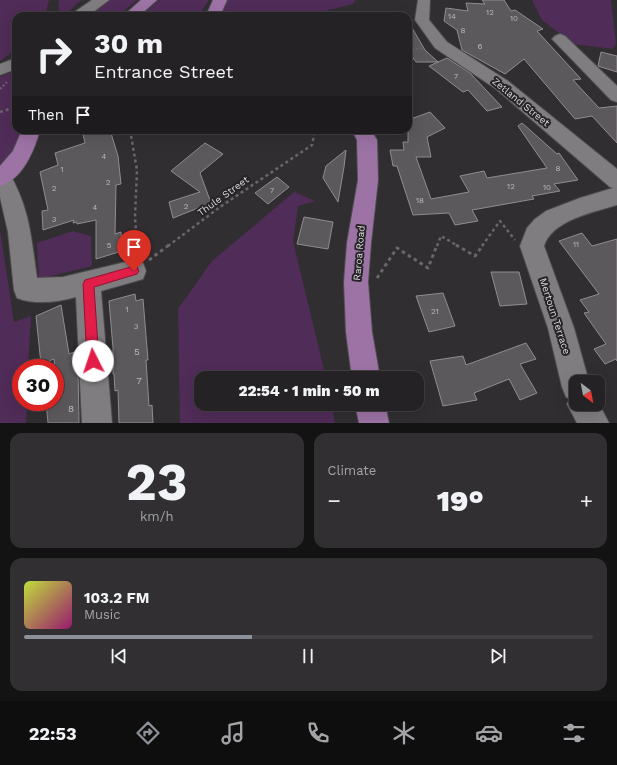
<!DOCTYPE html>
<meta charset="utf-8">
<style>
:root{--surface:#252225;--page:#312f32;--text:#f1f3f6;--muted:#a3a4a7;--line:#423f42;--accent:#8c9099}
body{margin:0;font-family:"Work Sans",sans-serif;background:var(--page);color:var(--text);height:100vh;display:flex;flex-direction:column;font-size:15px;white-space:nowrap}
*{box-sizing:border-box;margin:0}
p{font-size:13px;color:var(--muted)}
.icon{flex:none;width:22px;height:22px;fill:none;stroke:currentColor;stroke-width:2;stroke-linecap:round;stroke-linejoin:round}
.map{position:relative;height:423px;overflow:hidden}
.drawer{display:flex;flex-direction:column;gap:10px;padding:10px;background:#141314;flex:1}
.drawer>*{flex:none}
.guide{position:absolute;left:12px;top:12px;width:400px;height:122px;border-radius:12px;box-shadow:0 4px 16px #0002,0 0 0 1px var(--line);background:#252225;color:var(--text);overflow:hidden}
.needle{width:26px;rotate:148deg}
.fabs{position:absolute;left:569px;top:375px;display:grid;gap:8px}
.fabs a{display:grid;place-items:center;width:36px;height:36px;border-radius:8px;background:var(--surface);box-shadow:0 4px 16px #0002,0 0 0 1px var(--line);font-size:20px}
.speed{position:absolute;left:12px;top:359px;display:flex;gap:8px;font-size:20px;font-weight:700;text-align:center}
.speed>*{display:grid;place-content:center;width:52px;height:52px;border-radius:50%;background:var(--surface);box-shadow:0 4px 16px #0002,0 0 0 1px var(--line);line-height:1}
.speed .limit{border:6px solid #d22;background:#fff;color:#111}
.pin{position:absolute;display:grid;place-items:center;width:34px;height:34px;color:#fff;margin:-41px -17px;border-radius:50% 50% 50% 0;rotate:-45deg;box-shadow:0 0 4px #0007}
.pin .icon{rotate:45deg}
.me{position:absolute;width:44px;margin:-22px;rotate:356deg;stroke-linejoin:round;filter:drop-shadow(0 0 3px #0008)}
.turn{display:flex;align-items:center;gap:14px;height:84px;padding:0 16px;font-size:18px}
.turn .icon{width:52px;height:52px;stroke-width:2.5}
.turn b{display:block;font-size:28px;line-height:34px}
.then{display:flex;align-items:center;height:38px;padding:0 16px;background:#0003;gap:8px;font-size:15px}
.big{font-size:30px;font-weight:800;line-height:1.1}
.drawer .tile{flex:1;display:flex;flex-direction:column;justify-content:center;gap:6px;min-width:0;padding:0 14px;border-radius:12px;background:var(--page)}
.drawer .dial{align-items:center;gap:0}
.dial b{font-size:52px;line-height:1}
.song{display:flex;align-items:center;gap:12px}
.cover{width:48px;height:48px;border-radius:6px;background:linear-gradient(135deg,hsl(70 70% 55%),hsl(320 70% 35%))}
.played{height:4px;border-radius:2px;background:linear-gradient(90deg,var(--accent) 40%,var(--line) 40%)}
.keys{display:flex;justify-content:space-around;direction:ltr}
.heat{display:flex;justify-content:space-between;align-items:center;font-size:22px;direction:ltr}
.drawer .tiles{flex:1;display:grid;gap:10px;grid-template-columns:1fr 1fr}
.tile:last-child{grid-column:span 2}
.trip{position:absolute;left:194px;top:371px;width:230px;height:40px;border-radius:12px;background:var(--surface);box-shadow:0 4px 16px #0002,0 0 0 1px var(--line);font-weight:800;line-height:40px;text-align:center}
.menu{display:flex;height:64px;justify-content:space-around;align-items:center;background:#0f0e0f;color:var(--muted)}
.menu .icon{width:28px;height:28px}
.menu .on{color:var(--accent)}
.menu b{font-size:18px;color:var(--text)}
.map>svg:first-child{display:block}
.green{fill:#502c58}
.building{fill:#5c595d;stroke:#908c91}
.lines{fill:none;stroke-linecap:round;stroke-linejoin:round}
.minor-casing{stroke:#4f4d50;stroke-width:2}
.major-casing{stroke:#4f4d50;stroke-width:2}
.path-far2{stroke:#69676a;stroke-width:2;stroke-dasharray:2 2;stroke-linecap:butt}
.path-far1{stroke:#69676a;stroke-width:2.5;stroke-dasharray:3 3;stroke-linecap:butt}
.path{stroke:#69676a;stroke-width:3;stroke-dasharray:3.5 3.5;stroke-linecap:butt}
.minor{fill:#807d81;fill-rule:evenodd}
.major{fill:#9d73a6;fill-rule:evenodd}
.route{fill:#e11d48;stroke:#92132f}
.labels{text-anchor:middle;dominant-baseline:central;stroke-width:4;stroke-linejoin:round;paint-order:stroke}
.number-label{font-size:8px;fill:#bbb9bc}
.street-label{font-size:10px;fill:#dbd9dc;stroke:#272428}
.near-number-label{font-size:10px;fill:#bbb9bc}
</style>
<div class="map">
<svg width="617" height="423" viewBox="0 0 617 423">
<rect width="100%" height="100%" fill="#312e31"/>
<path class="green" d="M0,0h49l-4,16h-29v33l-16,12z
M59,0h26l-5,1 -16,15h-6z
M108,0h29l-19,16h-32z
M159,0h50l-11,16h-57z
M227,0h128l-2,4 -40,10 -90,2z
M532,0h79l5,43 -3,6 -40,-5 -31,-24z
M16,71v59h5l-8,23 -13,15v-91z
M294,192l21,9 -17,5 -5,35 33,137h-125v26h130l4,19h-155l-2,-114 34,-48z
M0,230l14,92 17,-6 -3,52h-7v34h6l-1,21h-26z
M73,231l18,5 1,30 -53,13 -2,-36z"/>
<path class="building" d="M482,0h22l7,11 4,-1 28,19 -6,2 44,48 -8,1 26,28 18,-2v37l-25,-27 -17,3 -51,-60 -19,15 -43,-24 -5,-20 -13,-9 2,-13 22,3 -2,-8 19,1z
M408,21l17,29 13,12 9,-4 23,15 32,34 -15,4 -19,-21 -5,2 -34,-26 9,-4h-22l-8,-11z
M601,52l16,4v16l-19,-6z
M430,112l15,16 -18,9 4,20h-15l15,42 38,-7 -9,-16 24,-5 3,7 60,-10 -29,-42 4,-3 35,31 2,-1 19,27 -24,4 6,7 -28,5 2,3 -62,11 6,11 -23,4 -6,-12 -36,2 -16,-49h-4l-3,-16h14l-1,-8h5v-22z
M82,130h28l8,26 3,28 -5,1 -1,49 6,-2 1,19 -26,8v-39l-19,4v-2l-4,1 1,-3 -31,10 -1,-19 6,-1 -8,-38 18,-7 -3,-12 30,-10z
M205,143l18,11 -23,19 11,30 -38,15 -4,-16 31,-10 -29,-21z
M346,150l-2,17 -6,35 -15,-24 3,-12z
M277,177l12,10 -21,17 -13,-11z
M304,217l29,5 -5,27 -31,-5z
M582,233l10,13 25,-7v122l-1,-2 -11,5 -11,-15 12,-5 -22,-31 5,-1 -9,-12 19,-6 -40,-53z
M491,272h28l8,32 -27,2z
M443,293l12,33 -26,6 -13,-36z
M135,294l1,7 7,-2 5,61h-2l3,46 3,-1 1,18h-34l-1,-33 -3,1 -1,-17h-1v-26l-4,-47z
M61,305l8,49 5,-2 1,16 3,-1 1,56h-31l-2,-21h9v-34l-1,-9 -13,5 -5,-48z
M526,343l10,16 -16,5 17,29 -17,7 -11,-21 -35,14 3,7 -34,6 -13,-45 33,-5 3,9z"/>
<g class="lines">
<defs>
<path id="minor" d="M92,0h17l-21,16h-17l2,-3z
M418,0h12l-1,20 18,22 61,39 109,88v36c-23,7 -65,15 -73,41l30,82 15,54h-13v22h22v-2l11,21h-32l-10,-19 3,-5 -4,-2 -4,-10 -14,-59 -28,-82 7,-18 8,-9 11,-8 34,-13 33,-10 -3,-1 -114,-98 -61,-41 -20,-28z
M560,34l5,2 52,50v16l-6,-2 -56,-58 -3,-3 3,-3z
M16,58v11l-16,6v-11z
M0,169l8,2c22,37 23,66 29,107l26,-1 71,-17 9,3 3,8 -3,8 -42,12 11,132h-30l-6,-126c-18,5 -41,8 -59,1l-3,-8 -6,-58 -8,-35z"/>
<path id="major" d="M141,0h16l-18,16h-16z
M213,0h14l-7,16h-14z
M22,130h18c-6,21 -17,49 -40,56v-20l13,-15z
M352,130h19l6,10 1,40 -7,63 -3,39 4,50 8,46h-28l-6,-46 -2,-50 3,-39 11,-63 -1,-40z
M355,404h30l4,19h-30z"/>
</defs>
<use href="#minor" class="minor-casing"/>
<use href="#major" class="major-casing"/>
<path class="path-far2" d="M408,50l16,-2
M0,89l7,-7
M13,108l3,-1"/>
<path class="path-far1" d="M0,112l16,-5
M130,130l7,40 -2,47 2,29
M168,246l52,-39 92,-62 3,-15
M437,246l4,-10 17,10
M482,246l18,-25 15,19"/>
<path class="path" d="M137,245l1,8
M456,245l19,11 8,-11
M149,260l20,-15
M377,278l20,-30 31,20 9,-23"/>
<use href="#minor" class="minor"/>
<use href="#major" class="major"/>
</g>
<path class="route" d="M134,266l3,1 2,4 -2,3 -43,13 5,74 -2,4 -4,2 -4,-2 -2,-4 -4,-77 2,-4z"/>
<g class="labels">
<g class="number-label">
<text x="490" y="12">12</text>
<text x="452" y="16">14</text>
<text x="514" y="18">10</text>
<text x="463" y="30">8</text>
<text x="480" y="46">6</text>
<text x="456" y="76">7</text>
<text x="104" y="156">4</text>
<text x="558" y="168">8</text>
<text x="62" y="169">1</text>
<text x="108" y="182">2</text>
<text x="511" y="186">12</text>
<text x="547" y="187">10</text>
<text x="54" y="188">2</text>
<text x="272" y="190">7</text>
<text x="420" y="200">18</text>
<text x="186" y="206">2</text>
<text x="95" y="207">4</text>
<text x="54" y="219">3</text>
<text x="576" y="244">11</text>
<text x="109" y="245">5</text>
<text x="127" y="309">1</text>
<text x="435" y="311">21</text>
<text x="136" y="326">3</text>
</g>
<g class="street-label">
<text transform="translate(521 102) rotate(39)">Zetland Street</text>
<text transform="translate(223 196) rotate(-36)">Thule Street</text>
<text transform="translate(359 253) rotate(-85)">Raroa Road</text>
<text transform="translate(555 316) rotate(72)">Mertoun Terrace</text>
</g>
<g class="near-number-label">
<text x="137" y="351">5</text>
<text x="139" y="380">7</text>
<text x="71" y="408">8</text>
</g>
</g>
</svg>
<div class="fabs">
<a><svg class="needle" viewBox="-14 -14 28 28"><path d="M0-13l5 13h-10z" fill="#e53935"/><path d="M0 13l5-13h-10z" fill="#a3a4a7"/></svg></a>
</div>
<div class="speed"><div class="limit">30</div></div>
<div class="pin" style="left:134px;top:271px;background:#d93025"><svg class="icon" aria-label="arrive" viewBox="0 0 24 24"><path d="M6 21V4h12l-3 4 3 4H6"/></svg></div>
<svg class="me" style="left:93px;top:361px" viewBox="-20 -20 40 40"><circle r="19" fill="#fff"/><path d="M0-13L10 11 0 6-10 11z" fill="#e11d48"/></svg>
<div class="trip">22:54 · 1 min · 50 m</div>
<div class="guide">
<div class="turn"><svg class="icon" aria-label="right" viewBox="0 0 24 24"><path d="M7 20v-9h11M14 6l5 5-5 5"/></svg><div><b>30 m</b>Entrance Street</div></div>
<div class="then">Then<svg class="icon" aria-label="arrive" viewBox="0 0 24 24"><path d="M6 21V4h12l-3 4 3 4H6"/></svg></div>
</div>
</div>
<section class="drawer">
<div class="tiles">
<div class="tile dial"><b>23</b><p>km/h</p></div>
<div class="tile"><p>Climate</p>
<div class="heat"><a>−</a><b class="big">19°</b><a>+</a></div>
</div>
<div class="tile">
<div class="song"><i class="cover"></i><div><b>103.2 FM</b><p>Music</p></div></div>
<div class="played"></div>
<div class="keys"><svg class="icon" aria-label="previous" viewBox="0 0 24 24"><path d="M18 5L8 12l10 7zM5 5v14"/></svg><svg class="icon" aria-label="pause" viewBox="0 0 24 24"><path d="M8 5v14M16 5v14"/></svg><svg class="icon" aria-label="next" viewBox="0 0 24 24"><path d="M6 5l10 7-10 7zM19 5v14"/></svg></div>
</div>
</div>
</section>
<nav class="menu">
<b>22:53</b>
<svg class="icon on" aria-label="directions" viewBox="0 0 24 24"><path d="M12 3l9 9-9 9-9-9zM9 14v-3h6M13 9l2 2-2 2"/></svg>
<svg class="icon" aria-label="music" viewBox="0 0 24 24"><path d="M9 18V5l10-2v13"/><circle cx="6" cy="18" r="3"/><circle cx="16" cy="16" r="3"/></svg>
<svg class="icon" aria-label="phone" viewBox="0 0 24 24"><path d="M5 4h4l2 5-3 2q2 4 5 5l2-3 5 2v4C11 20 4 13 5 4z"/></svg>
<svg class="icon" aria-label="climate" viewBox="0 0 24 24"><path d="M12 3v18M4 7l16 10M4 17L20 7"/></svg>
<svg class="icon" aria-label="car" viewBox="0 0 24 24"><path d="M5 17H2v-5l4-1 3-4h7l3 4 3 1v5h-3M9 17h6M6 11h13"/><circle cx="7" cy="17" r="2"/><circle cx="17" cy="17" r="2"/></svg>
<svg class="icon" aria-label="filters" viewBox="0 0 24 24"><path d="M4 7h16M4 17h16"/><circle cx="9" cy="7" r="2"/><circle cx="15" cy="17" r="2"/></svg>
</nav>
